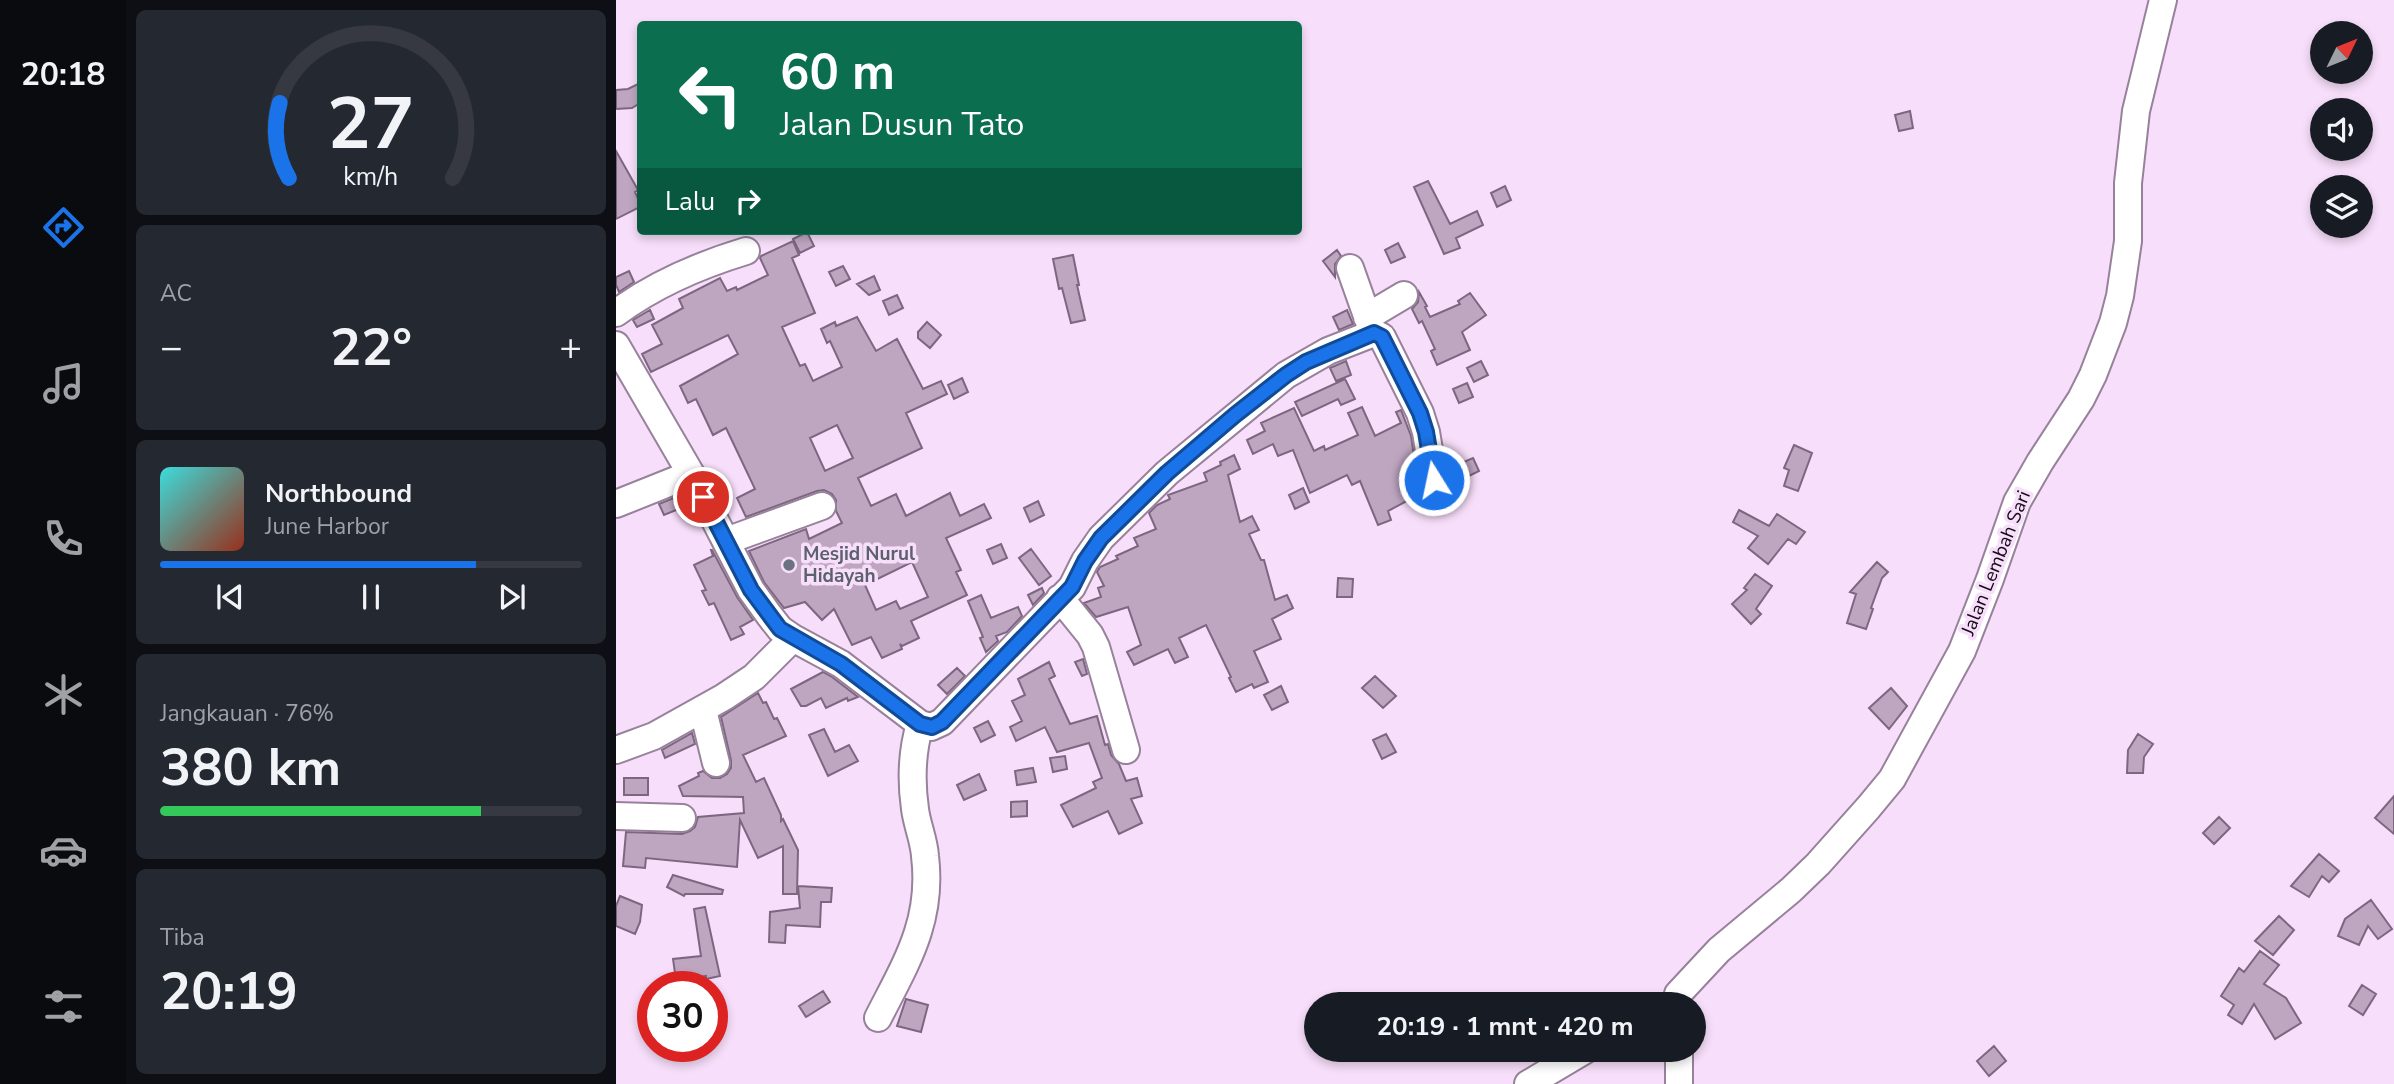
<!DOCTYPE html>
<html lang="id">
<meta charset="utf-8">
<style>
:root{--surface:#171b24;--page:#242831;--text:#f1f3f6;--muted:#9ea1a6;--line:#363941;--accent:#1a73e8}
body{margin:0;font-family:"Nunito Sans",sans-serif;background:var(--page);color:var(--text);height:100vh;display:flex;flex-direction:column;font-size:26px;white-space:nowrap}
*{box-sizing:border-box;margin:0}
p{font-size:23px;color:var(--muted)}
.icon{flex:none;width:38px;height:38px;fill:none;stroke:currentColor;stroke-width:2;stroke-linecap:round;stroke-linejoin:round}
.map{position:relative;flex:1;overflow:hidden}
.sheet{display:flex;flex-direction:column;gap:10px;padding:10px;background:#0d0f14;width:490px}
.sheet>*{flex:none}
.banner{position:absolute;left:21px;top:21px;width:665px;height:214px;border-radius:7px;box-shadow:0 4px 10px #0003;background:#0b6e4f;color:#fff;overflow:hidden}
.needle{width:46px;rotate:47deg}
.fabs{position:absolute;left:1694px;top:21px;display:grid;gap:14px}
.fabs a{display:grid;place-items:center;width:63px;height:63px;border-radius:50%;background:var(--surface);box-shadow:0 4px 10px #0003;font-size:35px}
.speed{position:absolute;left:21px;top:971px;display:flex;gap:14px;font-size:35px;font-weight:700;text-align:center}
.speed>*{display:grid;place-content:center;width:91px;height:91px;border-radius:50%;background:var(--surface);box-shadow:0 4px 10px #0003;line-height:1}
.speed .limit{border:10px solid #d22;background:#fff;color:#111}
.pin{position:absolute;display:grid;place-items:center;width:60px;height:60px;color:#fff;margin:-30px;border:4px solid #fff;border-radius:50%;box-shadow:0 2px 7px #0007}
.me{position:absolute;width:77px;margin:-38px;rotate:350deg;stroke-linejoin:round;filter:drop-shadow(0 0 5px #0008)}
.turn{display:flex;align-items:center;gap:24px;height:147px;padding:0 28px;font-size:32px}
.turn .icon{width:91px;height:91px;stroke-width:2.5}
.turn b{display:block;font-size:49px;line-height:60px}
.then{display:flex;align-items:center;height:66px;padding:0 28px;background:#0003;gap:14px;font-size:26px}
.big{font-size:52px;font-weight:700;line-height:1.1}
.sheet .tile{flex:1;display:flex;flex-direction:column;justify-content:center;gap:10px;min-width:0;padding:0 24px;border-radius:10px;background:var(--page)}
.sheet .dial{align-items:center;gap:0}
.dial svg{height:182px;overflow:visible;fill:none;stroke:var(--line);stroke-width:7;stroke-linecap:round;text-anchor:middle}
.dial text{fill:var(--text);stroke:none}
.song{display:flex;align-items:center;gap:21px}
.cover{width:84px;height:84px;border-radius:10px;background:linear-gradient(135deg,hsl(180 70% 55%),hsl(10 70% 35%))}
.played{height:7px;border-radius:4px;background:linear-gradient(90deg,var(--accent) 75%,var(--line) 75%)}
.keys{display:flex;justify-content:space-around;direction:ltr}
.heat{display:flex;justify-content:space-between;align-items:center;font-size:38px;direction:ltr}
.charge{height:10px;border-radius:5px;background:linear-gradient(90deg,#34c759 76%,var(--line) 0)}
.trip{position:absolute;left:688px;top:992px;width:402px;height:70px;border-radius:35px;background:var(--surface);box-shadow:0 4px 10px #0003;font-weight:700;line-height:70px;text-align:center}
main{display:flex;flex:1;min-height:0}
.tabs{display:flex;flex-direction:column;width:126px;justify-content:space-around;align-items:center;background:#090b0e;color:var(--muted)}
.tabs .icon{width:49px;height:49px}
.tabs .active{color:var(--accent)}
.tabs b{font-size:32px;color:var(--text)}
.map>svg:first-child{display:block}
.building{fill:#bea6c1;stroke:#7d6780;stroke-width:2;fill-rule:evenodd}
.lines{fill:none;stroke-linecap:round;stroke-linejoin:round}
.minor-casing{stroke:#97819b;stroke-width:30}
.minor{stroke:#fff;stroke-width:26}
.route-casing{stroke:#114b97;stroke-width:18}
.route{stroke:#1a73e8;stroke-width:12}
.worship-dot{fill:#6b7280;stroke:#f7defa;stroke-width:2.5}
.labels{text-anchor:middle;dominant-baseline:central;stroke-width:7;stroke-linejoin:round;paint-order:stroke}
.worship-label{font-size:19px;font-weight:bold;fill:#5b616d;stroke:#f7defa;text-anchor:start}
.street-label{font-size:19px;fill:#140b15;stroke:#f7defa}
</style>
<main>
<nav class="tabs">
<b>20:18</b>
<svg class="icon active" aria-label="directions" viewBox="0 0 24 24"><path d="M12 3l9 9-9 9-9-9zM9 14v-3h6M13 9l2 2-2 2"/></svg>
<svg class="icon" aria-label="music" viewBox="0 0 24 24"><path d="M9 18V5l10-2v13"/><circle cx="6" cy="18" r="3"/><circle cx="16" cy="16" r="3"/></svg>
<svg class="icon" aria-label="phone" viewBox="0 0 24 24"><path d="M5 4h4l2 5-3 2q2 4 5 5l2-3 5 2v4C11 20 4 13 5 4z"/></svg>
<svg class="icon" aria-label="climate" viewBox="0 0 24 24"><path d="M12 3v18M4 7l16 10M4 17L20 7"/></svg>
<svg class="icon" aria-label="car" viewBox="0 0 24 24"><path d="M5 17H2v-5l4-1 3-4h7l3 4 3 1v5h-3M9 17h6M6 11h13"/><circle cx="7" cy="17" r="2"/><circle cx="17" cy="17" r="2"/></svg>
<svg class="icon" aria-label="filters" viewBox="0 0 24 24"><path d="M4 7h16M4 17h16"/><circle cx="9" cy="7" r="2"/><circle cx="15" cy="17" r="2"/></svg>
</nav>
<section class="sheet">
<div class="tile dial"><svg viewBox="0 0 100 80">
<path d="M14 69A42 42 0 1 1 86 69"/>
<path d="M14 69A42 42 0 0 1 10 36" stroke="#1a73e8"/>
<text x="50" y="56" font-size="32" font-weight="700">27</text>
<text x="50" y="72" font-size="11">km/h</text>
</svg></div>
<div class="tile"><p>AC</p>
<div class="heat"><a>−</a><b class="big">22°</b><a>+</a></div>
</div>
<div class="tile">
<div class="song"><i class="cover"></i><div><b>Northbound</b><p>June Harbor</p></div></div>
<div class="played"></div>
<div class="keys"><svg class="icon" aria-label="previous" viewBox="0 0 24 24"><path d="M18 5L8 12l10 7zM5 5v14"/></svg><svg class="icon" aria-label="pause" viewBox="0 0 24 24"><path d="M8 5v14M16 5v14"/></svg><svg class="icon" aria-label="next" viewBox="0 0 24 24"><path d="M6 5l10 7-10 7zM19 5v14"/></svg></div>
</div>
<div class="tile"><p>Jangkauan · 76%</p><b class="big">380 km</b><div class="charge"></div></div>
<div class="tile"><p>Tiba</p><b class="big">20:19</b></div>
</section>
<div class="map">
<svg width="1778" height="1084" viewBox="0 0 1778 1084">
<rect width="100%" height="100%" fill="#f7defa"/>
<path class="building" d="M24,83v20l-8,5 -16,1v-19l12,-1z
M1294,111l3,17 -14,3 -4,-16z
M0,151l22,39 -3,2 5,11v4l-24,12z
M812,181l22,43 27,-13 6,14 -27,13 4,10 -16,6 -30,-67z
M889,186l6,14 -14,7 -6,-14z
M191,232l7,14 -14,7 -7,-14z
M177,241l6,14 -7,3 23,55 -33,14 18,39 5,-2 8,17 29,-14 -12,-26 -3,2 -6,-14 14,-7 1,4 21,-9 19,34 21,-12 26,50 18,-8 6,13 -41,19 16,35 -64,30 13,28 25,-12 10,22 44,-23 10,23 24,-12 7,14 -45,20 15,32 -5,2 11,23 -56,26 8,17 -17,8 -2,-2 2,5 -20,9 -11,-21 -19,8 -18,-36 -12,11 -17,-18 -21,6 -20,-26 -15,-31 57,-22 3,10 33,-16 -6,-12v-11l-4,-6 -8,-4 -7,1 -71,26 -9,-19 18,-9 -29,-61 -13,7 -17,-36 -8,4 -8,-17 58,-32 -10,-19 -77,37 -9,-18 20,-10 -10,-19 31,-17 -4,-9 41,-21 7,13 9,-4 1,3 31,-15 -8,-17 1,-2zM221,425l16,33 -28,13 -15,-33zM296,562l16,35 -28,12 -4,-8 -20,9 -11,-25z
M782,243l7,14 -14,6 -6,-13z
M721,250l4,6 -6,8v13l-12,-16z
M457,255l6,30h-2l8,35 -14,3 -9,-35 -3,1 -6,-30z
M227,266l7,13 -14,7 -7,-14z
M13,271l5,11 -15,10 -3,-7v-8z
M258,276l6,14 -11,5 -12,-11z
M803,292l8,14 -2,1 5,10 30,-13 -2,-3 12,-8 16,22 -24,17 8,18 -33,15 -6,-14 4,-2 -13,-28 -3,2 -7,-14 6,-7z
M281,295l6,13 -14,7 -6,-14z
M34,310l4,9 -17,8 -4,-7z
M731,310l6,14 -14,6 -6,-13z
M311,322l14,13 -11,13 -12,-10v-6z
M730,361l5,14 -15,6 -6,-13z
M865,361l7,14 -14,7 -7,-14z
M346,378l6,14 -14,7 -6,-14z
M729,379l10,20 -14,6 -3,-6 -36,17 -7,-14z
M851,383l6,14 -14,6 -6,-14z
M746,407l13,29 26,-13 -5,-11 5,-2 10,26 7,47 6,9 -36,19 3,9 -13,5 -18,-44 -8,4 -5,-10 -37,18 -17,-43 -15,6 -5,-12 -20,10 -6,-14 18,-9 -4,-8 33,-15 20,43 10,-5 1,4 33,-15 -10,-22z
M1178,445l18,8 -14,38 -14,-5 5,-16 -5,-2z
M618,455l6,14 -12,6 12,47 12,-6 7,14 -10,4 12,26h3l11,40 12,-5 6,13 -21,11 9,20 -27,12 14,31 -14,6 -2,-4 -16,8 -7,-14 2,-1 -25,-52 -27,13 9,19 -13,6 -7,-14 -34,16 -7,-13 14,-7 -13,-38 -32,10 -12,-14 17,-6 -3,-9 6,-2 -7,-14 3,-5 18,-8 -2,-3 22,-10 -4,-8 22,-9 -7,-16 8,-8 13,-6 -2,-4 39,-14 -3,-8 17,-8 -1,-3z
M857,458l6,13 -14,7 -6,-14z
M687,488l6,14 -14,7 -6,-14z
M65,495l5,11 -22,9 -5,-11z
M422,501l6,14 -14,7 -6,-14z
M1123,510l30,16 8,-12 28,18 -9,12 -8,-5 -20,25 -20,-16 10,-12 -25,-14z
M385,544l6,14 -14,6 -6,-14z
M415,549l20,27 -12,9 -20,-27z
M95,550h1l25,47 16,23 -13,7 4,7 -13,6 -17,-37 -5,2 -7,-14 4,-1 -12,-25 19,-9z
M1261,562l11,10 -6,6 -11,30 2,1 -7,20 -19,-6 9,-29 -6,-2z
M1139,574l17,12 -16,23 5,5 -10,10 -19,-20 15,-14 -3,-2z
M722,578l15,1 -1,18h-15z
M426,588l2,5 -11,12 -5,-10z
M365,595l10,23 27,-11 4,9 -15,16 -11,4 2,5 -12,11 -6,-14 3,-1 -15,-36z
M467,659l4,15 -5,2 -7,-14z
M433,662l6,14 -6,3 21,45 27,-8 8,29 3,-1 3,11 8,9 7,17 11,-3 5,18 -11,3 11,24 -23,11 -11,-23 -35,16 -12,-22 35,-17 -3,-6 9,-4 -13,-35 -32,9 -12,-25 -29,14 -6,-14 12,-6 -10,-20 13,-6 -7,-16z
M341,668l8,8 -18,18 -9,-9z
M207,672l9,5 26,20 -10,4 -1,-3 -21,10 -5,-10 -15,8h-5l-10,-17z
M759,676l21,20 -13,12 -21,-20z
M665,686l7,16 -16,8 -8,-15z
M1275,688l16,18 -18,23 -20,-21z
M142,693l5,10 3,-1 8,17 3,-1 9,18 -43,19 13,27 8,-4 17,37v6l2,-2 15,31 -1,44h-14v-48l-25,12 -18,-38 -3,47 -91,-9 -1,10 -22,-2 3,-34 56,2 8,-3 5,-4 3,-10 46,-4 -1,-16 -60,-1 -4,-10 20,-10 -1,-3 5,-2 9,7h8l7,-4 4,-6v-8l-10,-43z
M372,721l7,14 -14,7 -7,-14z
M208,729l11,23 14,-7 9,16 -30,15 -19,-41z
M76,733l3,11 -30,14 -3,-8z
M770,734l10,18 -14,7 -9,-19z
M1522,734l15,10 -9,13 -1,16h-16l1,-23z
M449,756l2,13 -14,3 -3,-14z
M417,768l3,14 -19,3 -2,-14z
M363,774l7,16 -22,10 -7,-15z
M8,778h24v17h-24z
M1778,796v38l-19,-16z
M411,801v15l-16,1v-15z
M1603,817l11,11 -16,16 -11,-11z
M1703,854l20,17 -10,11 -7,-6 -13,21 -18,-11z
M57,875l50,15 -1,4h-37l-1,2 -17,-9z
M182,886l34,2 -1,14h-10l-1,25 -34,-2 -1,18 -16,-1 1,-30 30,-4z
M4,896l22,9 -2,17 -5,12 -19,-8v-20z
M1755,900l21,29 -14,10 -10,-13 -9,19 -21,-9 7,-17z
M89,907l15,69 -14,3v-3l-30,4 -3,-21 28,-3 -7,-47z
M1663,916l15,14 -21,25 -18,-14z
M1644,951l19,14 -15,19 22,14 15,25 -26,16 -21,-35 -12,20 -14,-9 6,-10 -13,-9 18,-28 5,4z
M1746,985l14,9 -13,21 -14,-9z
M207,991l7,11 -24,15 -7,-11z
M290,999l22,6 -7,27 -24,-6z
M1378,1046l12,15 -17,15 -12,-15z"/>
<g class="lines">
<defs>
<path id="minor" d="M734,268l23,65
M0,313c39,-29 84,-48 130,-62
M751,317l37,-22
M0,345l75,129 60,116 18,25 11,14 13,9 48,26 79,60 11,3 11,-5 130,-135 13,-26 16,-23 66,-65 119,-98 42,-24 46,-18 8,4 38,76 6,19 8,48
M0,504l75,-30
M110,541l96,-35
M444,598l30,37 6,12 30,103
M87,710l13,53
M0,750l38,-14 70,-39 30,-20 39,-39
M0,816l66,2
M1062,1004v-10l41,-44 72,-60 27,-26 50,-56 24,-29 70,-128 28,-72 27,-77 23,-40 41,-63 12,-24 20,-52 7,-27 8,-55v-58l8,-72 27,-111
M262,1018c28,-55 55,-97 47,-162 -1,-16 -8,-31 -10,-47 -4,-28 -3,-58 5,-85
M1063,1050v34
M912,1084l57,-34"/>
</defs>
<use href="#minor" class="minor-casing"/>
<use href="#minor" class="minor"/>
</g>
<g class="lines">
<defs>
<path id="route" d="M87,497l48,93 29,39 61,35 79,60 12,3 10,-5 130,-135 13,-26 16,-23 66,-65 68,-58 51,-40 20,-13 68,-29 8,4 38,76 6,19 8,48"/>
</defs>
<use href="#route" class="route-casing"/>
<use href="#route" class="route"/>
</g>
<circle class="worship-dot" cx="173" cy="565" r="7"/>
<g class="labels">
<g class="worship-label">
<text x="187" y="554">Mesjid Nurul<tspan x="187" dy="22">Hidayah</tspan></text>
</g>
<g class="street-label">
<text transform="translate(1380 563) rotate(-68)">Jalan Lembah Sari</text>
</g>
</g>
</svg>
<div class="fabs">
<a><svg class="needle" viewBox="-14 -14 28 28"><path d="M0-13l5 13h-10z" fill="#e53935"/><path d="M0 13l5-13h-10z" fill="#9ea1a6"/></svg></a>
<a><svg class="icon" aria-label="sound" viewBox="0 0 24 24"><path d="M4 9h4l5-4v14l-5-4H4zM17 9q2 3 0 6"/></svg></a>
<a><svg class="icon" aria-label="layers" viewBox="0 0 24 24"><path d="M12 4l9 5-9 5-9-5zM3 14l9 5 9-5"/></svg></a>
</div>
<div class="speed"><div class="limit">30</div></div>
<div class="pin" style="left:87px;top:497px;background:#d93025"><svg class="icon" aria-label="arrive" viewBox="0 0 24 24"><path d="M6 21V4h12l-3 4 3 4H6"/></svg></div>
<svg class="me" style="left:818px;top:480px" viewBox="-20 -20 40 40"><circle r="17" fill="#1a73e8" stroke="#fff" stroke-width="3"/><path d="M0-11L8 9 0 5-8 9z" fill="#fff"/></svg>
<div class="trip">20:19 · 1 mnt · 420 m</div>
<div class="banner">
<div class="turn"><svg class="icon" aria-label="left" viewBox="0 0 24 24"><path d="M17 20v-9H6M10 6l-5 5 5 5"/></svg><div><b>60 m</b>Jalan Dusun Tato</div></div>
<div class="then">Lalu<svg class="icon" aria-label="right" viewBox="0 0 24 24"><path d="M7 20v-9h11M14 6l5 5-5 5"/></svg></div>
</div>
</div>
</main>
